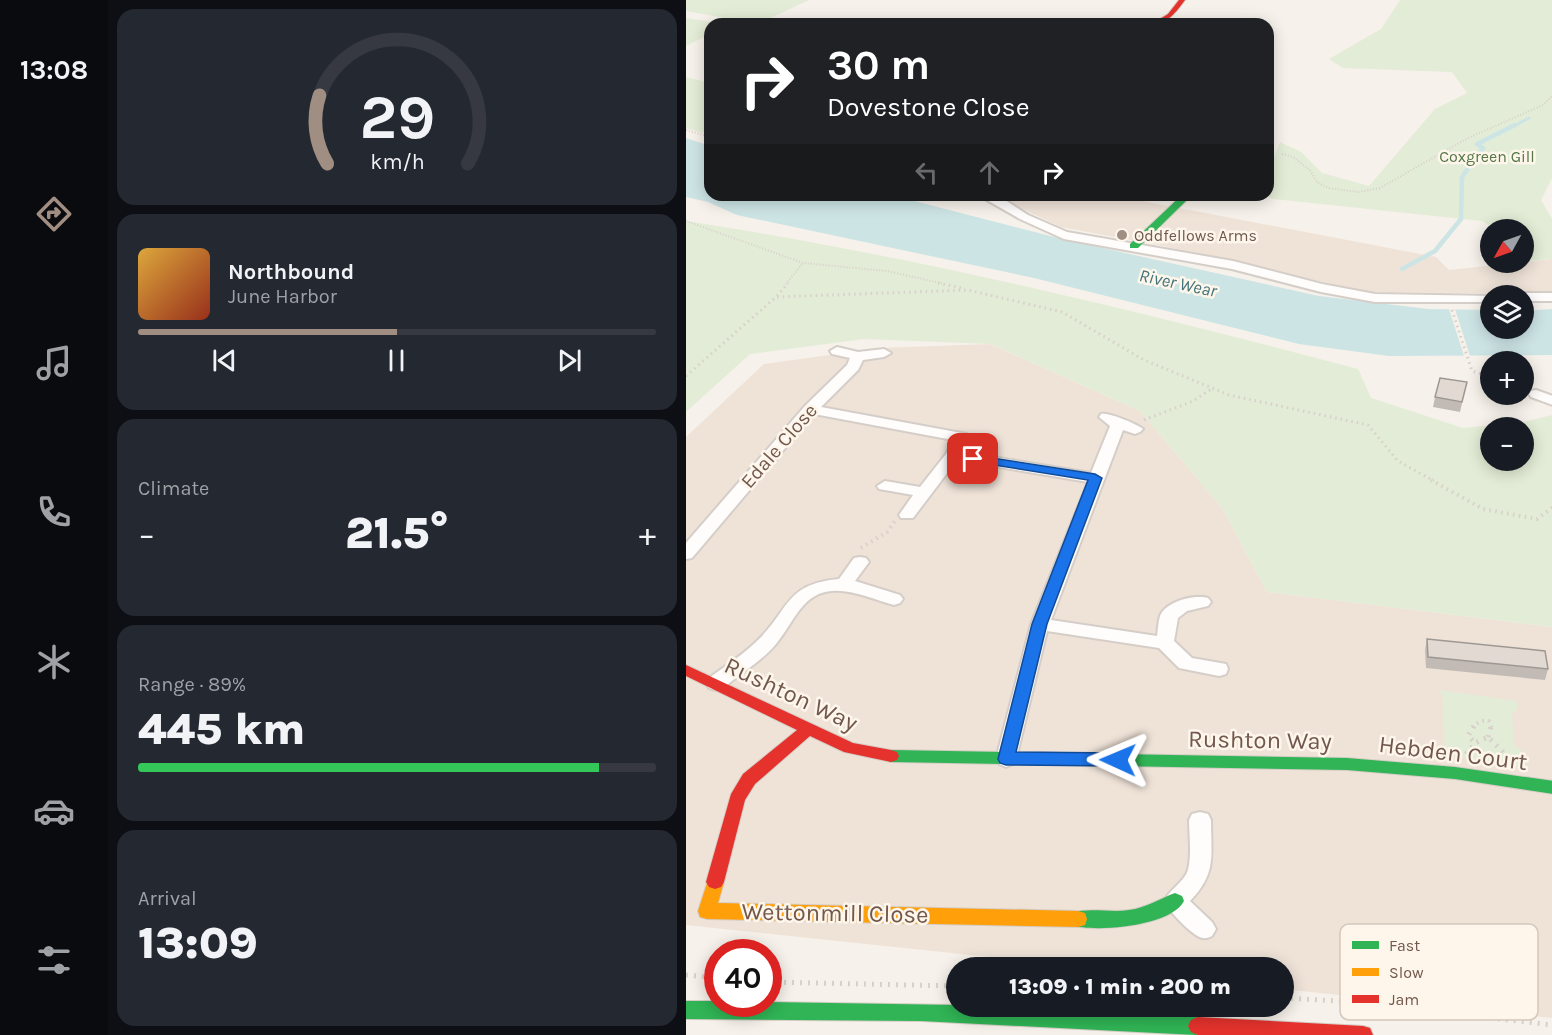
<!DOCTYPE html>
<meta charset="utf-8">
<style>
:root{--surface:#171b24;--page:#242831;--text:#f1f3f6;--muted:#9ea1a6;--line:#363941;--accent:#a08e83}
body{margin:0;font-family:Karla,sans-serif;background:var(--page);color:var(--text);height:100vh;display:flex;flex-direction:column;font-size:22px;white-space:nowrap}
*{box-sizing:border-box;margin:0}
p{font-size:20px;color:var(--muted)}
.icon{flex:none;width:33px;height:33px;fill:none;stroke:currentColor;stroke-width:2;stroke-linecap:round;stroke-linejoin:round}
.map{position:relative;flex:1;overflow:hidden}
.panel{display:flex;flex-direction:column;gap:9px;padding:9px;background:#0d0f14;width:578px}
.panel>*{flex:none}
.banner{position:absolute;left:18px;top:18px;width:570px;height:183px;border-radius:18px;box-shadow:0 3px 15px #0003;background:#202124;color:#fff;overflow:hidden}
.needle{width:39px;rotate:230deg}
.fabs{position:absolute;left:794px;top:219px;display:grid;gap:12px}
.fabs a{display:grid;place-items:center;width:54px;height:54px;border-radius:50%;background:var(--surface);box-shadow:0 3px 15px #0003;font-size:30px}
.speed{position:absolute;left:18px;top:939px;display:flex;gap:12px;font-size:30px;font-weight:700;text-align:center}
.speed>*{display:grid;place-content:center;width:78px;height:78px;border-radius:50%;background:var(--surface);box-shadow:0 3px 15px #0003;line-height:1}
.speed .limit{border:9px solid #d22;background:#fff;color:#111}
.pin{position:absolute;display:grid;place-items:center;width:51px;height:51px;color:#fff;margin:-26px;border-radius:12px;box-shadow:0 3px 9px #0006}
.me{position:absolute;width:66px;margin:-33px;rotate:271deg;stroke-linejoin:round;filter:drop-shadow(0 0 4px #0008)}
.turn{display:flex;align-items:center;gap:21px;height:126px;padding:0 24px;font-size:27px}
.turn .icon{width:78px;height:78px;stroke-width:2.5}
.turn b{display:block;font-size:42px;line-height:51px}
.lanes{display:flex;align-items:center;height:57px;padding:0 24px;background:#0003;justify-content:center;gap:30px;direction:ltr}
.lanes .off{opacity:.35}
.big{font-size:45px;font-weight:800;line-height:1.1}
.panel .widget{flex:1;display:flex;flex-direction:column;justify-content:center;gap:9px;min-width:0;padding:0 21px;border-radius:18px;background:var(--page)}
.panel .dial{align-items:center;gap:0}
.dial svg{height:156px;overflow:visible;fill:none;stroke:var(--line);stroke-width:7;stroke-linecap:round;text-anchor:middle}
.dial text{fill:var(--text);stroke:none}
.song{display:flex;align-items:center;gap:18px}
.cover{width:72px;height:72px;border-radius:9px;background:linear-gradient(135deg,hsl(40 70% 55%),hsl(10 70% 35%))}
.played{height:6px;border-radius:3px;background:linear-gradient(90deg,var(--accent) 50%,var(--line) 50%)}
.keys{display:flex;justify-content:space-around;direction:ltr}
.heat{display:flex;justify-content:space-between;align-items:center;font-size:33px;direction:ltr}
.charge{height:9px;border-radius:4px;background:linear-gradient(90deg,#34c759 89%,var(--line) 0)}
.trip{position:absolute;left:260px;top:957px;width:348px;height:60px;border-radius:30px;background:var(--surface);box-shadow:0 3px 15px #0003;font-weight:800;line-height:60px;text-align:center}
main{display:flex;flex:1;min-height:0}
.menu{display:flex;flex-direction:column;width:108px;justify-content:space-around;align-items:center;background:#090b0e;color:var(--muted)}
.menu .icon{width:42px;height:42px}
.menu .on{color:var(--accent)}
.menu b{font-size:27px;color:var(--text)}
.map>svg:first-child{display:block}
.residential{fill:#efe3d8}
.green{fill:#e3ecd6;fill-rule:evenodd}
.water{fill:#cde4e5}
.pier{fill:#f6f1ea}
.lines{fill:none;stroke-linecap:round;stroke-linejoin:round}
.stream-far1{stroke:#cde4e5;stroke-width:3}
.stream{stroke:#cde4e5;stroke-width:4.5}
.street-casing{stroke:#d5cec8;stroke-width:4}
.fast-casing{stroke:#d5cdc6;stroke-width:2}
.slow-casing{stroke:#d5cdc6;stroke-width:2}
.jam-casing{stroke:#d5cdc6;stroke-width:2}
.path-far3{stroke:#d7d0cb;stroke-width:2;stroke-dasharray:1 2;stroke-linecap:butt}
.path-far2{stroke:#d7d0cb;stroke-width:3;stroke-dasharray:1.5 4;stroke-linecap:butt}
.path-far1{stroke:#d7d0cb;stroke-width:4;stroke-dasharray:1.5 4.5;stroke-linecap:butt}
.path{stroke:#d7d0cb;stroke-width:5;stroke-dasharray:2 6;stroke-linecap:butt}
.street{fill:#fefdfc;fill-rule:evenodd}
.fast{fill:#30b455;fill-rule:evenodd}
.slow{fill:#ff9f0a;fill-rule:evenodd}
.jam{fill:#e5322d;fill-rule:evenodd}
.wall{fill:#c2bbb5}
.building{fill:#e2d9d2;stroke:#9e9893;stroke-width:1.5}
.route{fill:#1a73e8;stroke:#114b97;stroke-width:1.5}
.poi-dot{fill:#a08e83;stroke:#fef6eb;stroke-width:2}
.labels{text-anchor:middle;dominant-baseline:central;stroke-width:5;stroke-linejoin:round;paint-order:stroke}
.far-park-label{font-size:16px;fill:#557745;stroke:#fef6eb}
.far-poi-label{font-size:16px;fill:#72584c;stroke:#fef6eb;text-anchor:start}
.far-water-label{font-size:18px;font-style:italic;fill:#44757d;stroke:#fef6eb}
.street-label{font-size:20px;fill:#72584c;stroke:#fef6eb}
.near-street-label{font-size:24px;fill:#72584c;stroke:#fef6eb}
.key{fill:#fef6eb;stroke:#d4c7bb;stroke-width:1.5}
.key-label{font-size:16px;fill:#72584c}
</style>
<main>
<nav class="menu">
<b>13:08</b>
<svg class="icon on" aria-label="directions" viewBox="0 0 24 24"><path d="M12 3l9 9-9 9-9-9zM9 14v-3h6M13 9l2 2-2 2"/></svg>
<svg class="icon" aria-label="music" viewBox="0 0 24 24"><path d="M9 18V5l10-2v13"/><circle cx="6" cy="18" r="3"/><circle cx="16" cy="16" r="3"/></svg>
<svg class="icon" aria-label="phone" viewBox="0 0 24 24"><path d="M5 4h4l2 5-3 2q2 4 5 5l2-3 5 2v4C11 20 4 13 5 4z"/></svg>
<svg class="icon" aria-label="climate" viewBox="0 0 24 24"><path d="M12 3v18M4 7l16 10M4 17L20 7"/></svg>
<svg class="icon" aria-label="car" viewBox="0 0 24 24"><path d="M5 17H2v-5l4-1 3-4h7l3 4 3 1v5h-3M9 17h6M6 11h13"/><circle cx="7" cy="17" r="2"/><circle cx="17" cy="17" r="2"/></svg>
<svg class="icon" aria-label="filters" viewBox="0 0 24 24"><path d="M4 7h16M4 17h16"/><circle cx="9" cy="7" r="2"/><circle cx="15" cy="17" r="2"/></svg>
</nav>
<section class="panel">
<div class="widget dial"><svg viewBox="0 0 100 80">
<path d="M14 69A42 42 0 1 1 86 69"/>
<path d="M14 69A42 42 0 0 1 10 34" stroke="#a08e83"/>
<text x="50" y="56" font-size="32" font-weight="700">29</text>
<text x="50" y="72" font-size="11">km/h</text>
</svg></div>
<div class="widget">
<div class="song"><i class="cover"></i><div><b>Northbound</b><p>June Harbor</p></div></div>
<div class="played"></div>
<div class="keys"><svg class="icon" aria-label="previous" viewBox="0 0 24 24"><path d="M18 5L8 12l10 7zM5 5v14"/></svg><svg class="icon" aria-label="pause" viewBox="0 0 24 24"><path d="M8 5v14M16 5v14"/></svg><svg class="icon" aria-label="next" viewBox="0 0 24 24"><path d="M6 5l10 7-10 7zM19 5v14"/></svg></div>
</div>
<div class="widget"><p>Climate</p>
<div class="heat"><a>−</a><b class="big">21.5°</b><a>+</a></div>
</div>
<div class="widget"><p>Range · 89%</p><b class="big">445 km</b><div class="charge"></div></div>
<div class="widget"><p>Arrival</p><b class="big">13:09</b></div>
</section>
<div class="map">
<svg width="867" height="1035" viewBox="0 0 867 1035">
<rect width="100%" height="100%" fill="#f6f1ea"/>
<path class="residential" d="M307,195h118l325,62 13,13 103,-11v35l-184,-2 -205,-46 -102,-19z
M304,344l150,67 82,97 45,84 285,35v391l-269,-29v-21l-199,-1 -398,-42v-488l78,-73 117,-16z"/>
<path class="green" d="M0,0h123l-51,24 -72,-13z
M714,0h152v178l-11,22 11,19v40l-29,2v-31l-27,-1 -14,-8 -208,-22 -10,-4h4v-33l5,-2 7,-18 21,10 21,21 47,13 66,-77 32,-16 -15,-21 -109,-4 -14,-9 52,-30z
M0,18l40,6h-16v10l-24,12z
M0,77l24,6v52l-24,-7z
M0,221c227,35 450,89 672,148l13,29 92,30 61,-6 28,-7v212l-285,-35 -45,-84 -82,-97 -149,-67 -127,-5 -114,15 -64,58zM804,428h33v32h-33z
M753,690l77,11 2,7 -6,6 2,31 8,6 2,16 -79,-12 -2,-58z"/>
<path class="water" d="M0,138l24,8v49h181l171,44 257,57 109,13 62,1v18h33v-17l29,-2v46l-163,1 -90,-12 -265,-66 -297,-63 -29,-13 -22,-5z"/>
<path class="pier" d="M762,306h6l17,53h-6z"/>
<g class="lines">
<path class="stream-far1" d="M826,127l17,-9"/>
<path class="stream" d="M716,269l33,-18 26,-32 1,-42 21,-29 -6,-4 38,-19"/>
<defs>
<path id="street" d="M292,195h16l11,5 23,15 39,17 166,29 89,23 53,10 120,2h-5v6h-115l-54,-10 -89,-23 -168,-30 -44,-20z
M837,293h30v8h-30v-5h-5z
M151,347l21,5 26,-3 7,4 -7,4 -21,3 -5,10 -37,37 146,27 3,3 -8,15 129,21 19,-47 -11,-9 2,-3c7,-2 36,10 42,15l-3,3 -5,2 -12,-4 -72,190 106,16c1,-7 1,-14 3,-20 6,-15 35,-22 48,-18l3,4 -3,4 -21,5 -9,7 -4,23 18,17 34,6 2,5 -2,5 -7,2 -40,-8 -20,-20 -112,-17 -31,128 -3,5 -7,3 -7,-3 -3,-5 35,-135 57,-142 -131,-22 -44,58h-12l-2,-3 14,-20 -34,-6 -2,-3 8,-5 35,6 26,-33 7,-14 -139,-26 -122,144 -6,1v-16l119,-137 42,-41 3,-7 -18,-4 -2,-3z
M850,390l17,6v9l-22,-8 -2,-3 2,-3z
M174,557l6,1 3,4 -14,19 45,14 3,4 -3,4 -6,2c-30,-8 -66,-28 -91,1 -10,11 -17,26 -27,38 -14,17 -35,29 -53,44l-7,2 -7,-2 -3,-5 3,-5c16,-12 34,-23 48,-37 33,-31 27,-57 82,-62l15,-21z
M514,812l8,2 3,6c0,36 6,53 -21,81l22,21 4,7 -4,7c-2,1 -7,3 -9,2 -10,-1 -35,-28 -39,-37 5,-10 15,-16 21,-25 8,-10 4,-43 4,-56l3,-6z"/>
<path id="fast" d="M496,195h10l-54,53h-8v-4z
M205,750l456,8 108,9 98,14v13l-98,-15 -108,-9 -456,-8 -6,-2 -2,-4 2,-4z
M489,893l7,3 2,5c-12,25 -89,32 -113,24l-2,-6 2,-6c18,-6 40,0 58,-3 17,-2 30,-11 46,-17z
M0,1001h32v3h50v-2l188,3v1l242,11 7,3 3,6 -3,6 -9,3 -275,-14 -235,-2z"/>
<path id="slow" d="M29,875l6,2 3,5 -6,21 360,8 7,2 2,6 -2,6 -7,2 -371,-8 -7,-2 -2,-6 11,-34z"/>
<path id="jam" d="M493,0h6c-9,12 -17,24 -33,24l16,-10z
M582,145l4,3v5l-4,3z
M0,665l167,78 38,7 6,2 2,4 -2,4 -6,2 -47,-10 -34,-16 -55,48 -10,16 -21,82 -3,5 -6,2 -6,-2 -3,-5 25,-88 12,-20 54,-44 -111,-54z
M512,1017l165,9 7,2 3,7h-175l-7,-3 -3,-6 3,-6z"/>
</defs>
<use href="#street" class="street-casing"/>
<use href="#fast" class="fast-casing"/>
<use href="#slow" class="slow-casing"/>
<use href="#jam" class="jam-casing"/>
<path class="path-far3" d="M0,130l24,7
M596,154l11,3 17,13 7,12 11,6 31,4 21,-4 88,-50 75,-33 10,-10
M0,221l117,42 84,8 58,13
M100,284l17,-21"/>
<path class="path-far2" d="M252,283l24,5
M91,296l11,-13
M766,310l20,61 18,6
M0,376l90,-79 192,-7 94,22 82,48 85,35 139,30 30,36 36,20
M458,420l49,-19 20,-13"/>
<path class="path-far1" d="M745,480l52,29 54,10 16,-12
M175,548l26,-16 8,-11
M787,728c4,-6 9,-8 16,-7l3,7"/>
<path class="path" d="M788,726l-6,10 7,7
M802,737l3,-11
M780,754l9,-11 13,-6 24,24
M0,975l32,3
M82,982l188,4
M597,998l56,3 214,24"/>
<use href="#street" class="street"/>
<use href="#fast" class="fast"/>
<use href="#slow" class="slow"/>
<use href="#jam" class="jam"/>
</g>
<path class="wall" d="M781,382l-7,30 -27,-5 2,-10z
M741,639l121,30 -3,11 -119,-12 -1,-18z"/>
<path class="building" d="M754,378l27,4 -5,20 -27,-5z
M741,639l118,12 3,18 -120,-12z"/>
<path class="route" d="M287,455l122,19 7,4 -55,146 -31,128 102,1 6,2 2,5 -2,4 -6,2 -112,-1 -6,-2 -2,-4 34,-135 56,-144 -119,-19 -2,-2z"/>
<circle class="poi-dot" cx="436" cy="235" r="6"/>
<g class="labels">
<g class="far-park-label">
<text x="801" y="156">Coxgreen Gill</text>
</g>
<g class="far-poi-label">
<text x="448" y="235">Oddfellows Arms</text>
</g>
<g class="far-water-label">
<text transform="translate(492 283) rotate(12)">River Wear</text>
</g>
<g class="street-label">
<text transform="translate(93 446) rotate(-49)">Edale Close</text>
</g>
<g class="near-street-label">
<text transform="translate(105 694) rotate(25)">Rushton Way</text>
<text transform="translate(574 740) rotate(1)">Rushton Way</text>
<text transform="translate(767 753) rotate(7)">Hebden Court</text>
<text transform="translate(149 913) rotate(1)">Wettonmill Close</text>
</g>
</g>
<rect x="654" y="924" width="198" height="96" rx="9" class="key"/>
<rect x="666" y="941" width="27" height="8" fill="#30b455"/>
<rect x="666" y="968" width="27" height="8" fill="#ff9f0a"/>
<rect x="666" y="995" width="27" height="8" fill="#e5322d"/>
<g class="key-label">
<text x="703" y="951">Fast</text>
<text x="703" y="978">Slow</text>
<text x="703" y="1005">Jam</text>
</g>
</svg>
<div class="fabs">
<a><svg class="needle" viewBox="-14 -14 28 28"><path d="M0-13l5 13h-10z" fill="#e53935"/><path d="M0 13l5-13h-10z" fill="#9ea1a6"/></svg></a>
<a><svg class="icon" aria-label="layers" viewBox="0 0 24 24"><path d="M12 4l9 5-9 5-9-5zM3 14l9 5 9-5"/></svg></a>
<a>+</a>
<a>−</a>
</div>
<div class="speed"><div class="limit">40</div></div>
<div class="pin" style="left:287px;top:459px;background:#d93025"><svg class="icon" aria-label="arrive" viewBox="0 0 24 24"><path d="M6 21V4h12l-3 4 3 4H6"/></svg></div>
<svg class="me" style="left:432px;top:760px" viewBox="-20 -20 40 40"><path d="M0-17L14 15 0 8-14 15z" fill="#1a73e8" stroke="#fff" stroke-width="4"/></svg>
<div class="trip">13:09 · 1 min · 200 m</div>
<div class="banner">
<div class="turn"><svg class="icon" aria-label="right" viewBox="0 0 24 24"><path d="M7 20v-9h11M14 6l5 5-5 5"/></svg><div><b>30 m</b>Dovestone Close</div></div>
<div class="lanes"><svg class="icon off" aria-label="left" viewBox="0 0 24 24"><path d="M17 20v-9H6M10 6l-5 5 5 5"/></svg><svg class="icon off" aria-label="ahead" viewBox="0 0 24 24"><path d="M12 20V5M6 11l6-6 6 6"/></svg><svg class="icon" aria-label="right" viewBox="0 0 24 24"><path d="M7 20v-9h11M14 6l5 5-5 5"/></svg></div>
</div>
</div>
</main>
